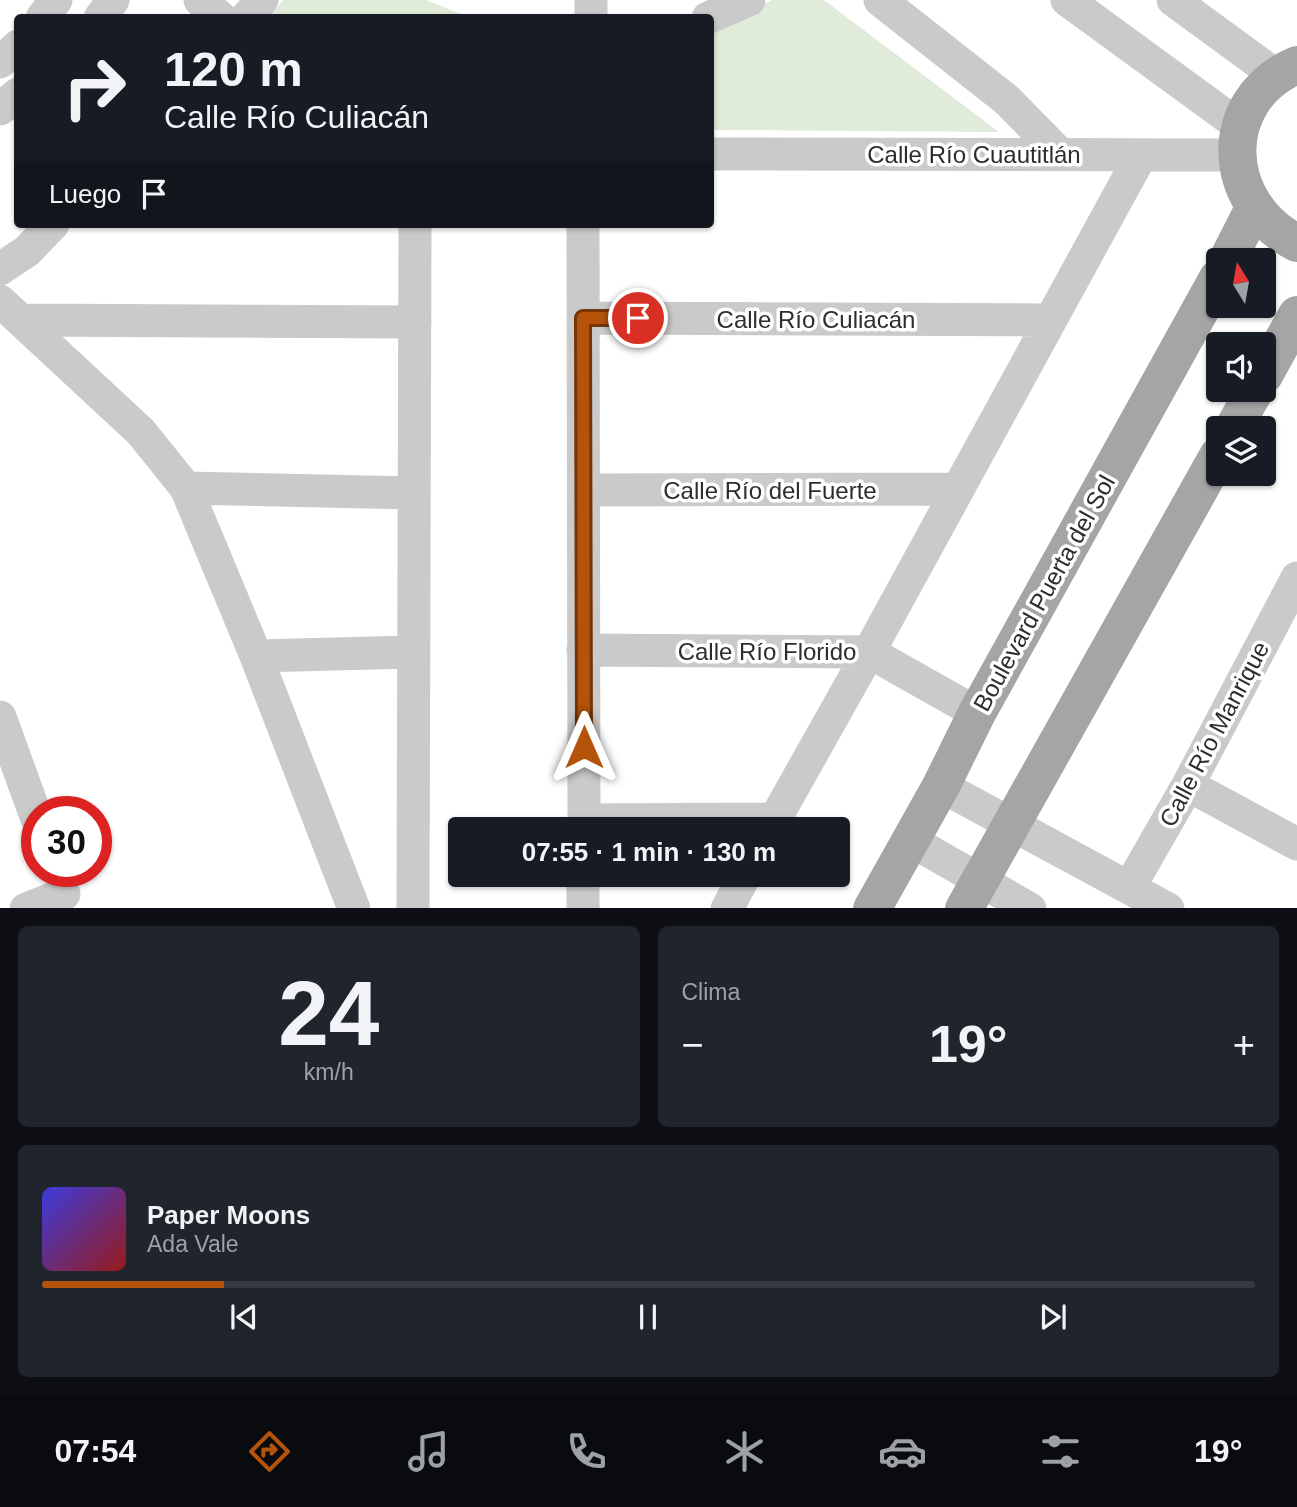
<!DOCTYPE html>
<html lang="es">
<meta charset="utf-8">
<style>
:root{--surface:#171b24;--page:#20242c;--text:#f1f3f6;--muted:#9ea1a6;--line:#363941;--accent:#b45309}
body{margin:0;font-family:Helvetica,sans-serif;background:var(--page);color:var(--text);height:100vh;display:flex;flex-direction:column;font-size:26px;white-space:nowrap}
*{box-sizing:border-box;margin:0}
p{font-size:23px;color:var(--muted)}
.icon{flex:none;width:38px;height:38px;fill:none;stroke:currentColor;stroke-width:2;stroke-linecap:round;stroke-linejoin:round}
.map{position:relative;height:908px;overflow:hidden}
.details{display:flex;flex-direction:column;gap:18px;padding:18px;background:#0d0f14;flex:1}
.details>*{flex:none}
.guide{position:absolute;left:14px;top:14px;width:700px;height:214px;border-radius:7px;box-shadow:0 2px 5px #0004;background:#171b24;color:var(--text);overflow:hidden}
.needle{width:46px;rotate:349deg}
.controls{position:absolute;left:1206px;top:248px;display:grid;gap:14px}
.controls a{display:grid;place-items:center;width:70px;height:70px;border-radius:7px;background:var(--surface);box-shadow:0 2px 5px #0004;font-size:35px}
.speed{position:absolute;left:21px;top:796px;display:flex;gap:14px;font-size:35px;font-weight:700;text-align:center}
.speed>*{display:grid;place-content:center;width:91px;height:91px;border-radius:50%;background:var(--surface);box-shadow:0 2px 5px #0004;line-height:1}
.speed .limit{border:10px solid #d22;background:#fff;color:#111}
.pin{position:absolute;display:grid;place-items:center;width:60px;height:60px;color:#fff;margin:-30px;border:4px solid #fff;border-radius:50%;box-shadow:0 2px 7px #0007}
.me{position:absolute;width:77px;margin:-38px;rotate:0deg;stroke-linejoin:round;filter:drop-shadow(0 0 5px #0008)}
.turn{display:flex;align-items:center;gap:24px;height:147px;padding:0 35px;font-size:32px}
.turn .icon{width:91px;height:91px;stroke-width:2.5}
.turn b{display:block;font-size:49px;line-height:60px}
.then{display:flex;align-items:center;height:66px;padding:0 35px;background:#0003;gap:14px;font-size:26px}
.big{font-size:52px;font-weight:700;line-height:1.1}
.details .widget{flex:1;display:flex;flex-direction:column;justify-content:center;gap:10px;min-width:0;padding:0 24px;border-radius:10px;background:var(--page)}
.details .dial{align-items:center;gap:0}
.dial b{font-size:91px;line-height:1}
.song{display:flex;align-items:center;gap:21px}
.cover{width:84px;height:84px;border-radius:10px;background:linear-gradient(135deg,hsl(240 70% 55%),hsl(0 70% 35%))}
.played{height:7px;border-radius:4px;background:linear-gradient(90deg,var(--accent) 15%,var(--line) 15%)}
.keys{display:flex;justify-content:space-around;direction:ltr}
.heat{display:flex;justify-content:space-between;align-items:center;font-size:38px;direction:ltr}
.details .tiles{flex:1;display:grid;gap:18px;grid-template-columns:1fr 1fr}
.widget:last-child{grid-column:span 2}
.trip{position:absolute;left:448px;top:817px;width:402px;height:70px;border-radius:7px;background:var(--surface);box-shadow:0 2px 5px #0004;font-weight:700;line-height:70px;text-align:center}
.tab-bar{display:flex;height:112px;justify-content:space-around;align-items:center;background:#090b0e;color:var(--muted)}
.tab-bar .icon{width:49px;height:49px}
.tab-bar .on{color:var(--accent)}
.tab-bar b{font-size:32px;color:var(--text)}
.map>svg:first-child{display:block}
.green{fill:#e0ebda}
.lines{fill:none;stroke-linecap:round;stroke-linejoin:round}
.minor{stroke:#cacaca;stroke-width:33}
.major{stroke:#a5a5a5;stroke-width:38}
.route-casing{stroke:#753606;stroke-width:18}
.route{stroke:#b45309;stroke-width:12}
.labels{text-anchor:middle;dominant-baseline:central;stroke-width:7;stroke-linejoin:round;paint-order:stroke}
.street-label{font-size:24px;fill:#2d2d2d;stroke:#fff}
</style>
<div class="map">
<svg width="1297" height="909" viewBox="0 0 1297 909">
<rect width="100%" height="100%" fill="#fff"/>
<path class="green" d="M283,0h143l42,17h-198z
M772,0h52l175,132 -288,-2 -1,-95z"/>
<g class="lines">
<path class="minor" d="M200,0l21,18
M591,0v18
M880,0l127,100 52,53
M1067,0l174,127
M1173,0l104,76
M42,18l14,-18
M100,18l13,-18
M246,18l16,-18
M708,18l41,-18
M0,62l18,-16
M0,109l18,-15
M710,154l527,1
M583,224l1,606
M0,269l27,-18 26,-27
M0,301l141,131 45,56 70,168 98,253
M584,318l465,2
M22,320l393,2
M186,488l227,5
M584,490l373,-1
M583,650l286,2 108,61
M256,656l157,-4
M0,717l37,102
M1188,785l109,59
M941,786l227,123
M584,820l191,-1
M769,830l100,-178 272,-497
M910,840l120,69
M1129,888l59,-103 109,-207
M26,909l38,-15
M413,909l2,-685
M583,909v-34
M727,909l18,-34"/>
<path class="major" d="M1297,65c-82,35 -77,139 0,178
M1227,261l27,-53
M1264,375l33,-60
M1233,429l22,-39
M872,909l69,-123 36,-73 241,-435
M964,909l254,-453"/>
</g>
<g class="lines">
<defs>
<path id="route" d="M584,747l-1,-429h55"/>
</defs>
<use href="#route" class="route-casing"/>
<use href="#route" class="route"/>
</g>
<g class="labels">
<g class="street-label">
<text x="974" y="154">Calle Río Cuautitlán</text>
<text x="816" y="319">Calle Río Culiacán</text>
<text x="770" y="490">Calle Río del Fuerte</text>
<text transform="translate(1044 593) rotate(-61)">Boulevard Puerta del Sol</text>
<text x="767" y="651">Calle Río Florido</text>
<text transform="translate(1214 734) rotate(-62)">Calle Río Manrique</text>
</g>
</g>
</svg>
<div class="controls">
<a><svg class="needle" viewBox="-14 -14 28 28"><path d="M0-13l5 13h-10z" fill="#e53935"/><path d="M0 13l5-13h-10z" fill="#9ea1a6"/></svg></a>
<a><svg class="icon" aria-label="sound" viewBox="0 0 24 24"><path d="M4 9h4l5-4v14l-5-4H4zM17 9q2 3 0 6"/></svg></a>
<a><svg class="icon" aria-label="layers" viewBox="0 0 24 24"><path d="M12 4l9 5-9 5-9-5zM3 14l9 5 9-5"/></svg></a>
</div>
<div class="speed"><div class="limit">30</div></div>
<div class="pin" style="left:638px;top:318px;background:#d93025"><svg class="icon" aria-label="arrive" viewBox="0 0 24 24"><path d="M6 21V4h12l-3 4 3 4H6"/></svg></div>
<svg class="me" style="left:584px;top:747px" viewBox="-20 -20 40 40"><path d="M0-17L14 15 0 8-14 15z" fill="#b45309" stroke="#fff" stroke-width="4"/></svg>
<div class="trip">07:55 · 1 min · 130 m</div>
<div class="guide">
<div class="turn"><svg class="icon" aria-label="right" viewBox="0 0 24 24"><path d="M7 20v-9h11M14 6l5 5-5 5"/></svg><div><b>120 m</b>Calle Río Culiacán</div></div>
<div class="then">Luego<svg class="icon" aria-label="arrive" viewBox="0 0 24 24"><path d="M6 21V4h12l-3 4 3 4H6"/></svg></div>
</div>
</div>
<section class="details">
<div class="tiles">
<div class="widget dial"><b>24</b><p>km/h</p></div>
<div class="widget"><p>Clima</p>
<div class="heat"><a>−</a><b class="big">19°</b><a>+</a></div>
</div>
<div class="widget">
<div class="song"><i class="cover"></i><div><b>Paper Moons</b><p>Ada Vale</p></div></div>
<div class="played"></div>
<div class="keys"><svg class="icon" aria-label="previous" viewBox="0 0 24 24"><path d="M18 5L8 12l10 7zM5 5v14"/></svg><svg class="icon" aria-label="pause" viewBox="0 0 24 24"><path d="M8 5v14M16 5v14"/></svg><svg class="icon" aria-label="next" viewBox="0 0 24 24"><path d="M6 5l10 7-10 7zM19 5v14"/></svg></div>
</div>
</div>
</section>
<nav class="tab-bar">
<b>07:54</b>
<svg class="icon on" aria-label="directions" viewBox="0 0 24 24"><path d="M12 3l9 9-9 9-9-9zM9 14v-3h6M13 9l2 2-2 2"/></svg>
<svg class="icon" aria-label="music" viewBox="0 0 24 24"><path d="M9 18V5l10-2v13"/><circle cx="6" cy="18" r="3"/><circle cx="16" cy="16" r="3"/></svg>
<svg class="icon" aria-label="phone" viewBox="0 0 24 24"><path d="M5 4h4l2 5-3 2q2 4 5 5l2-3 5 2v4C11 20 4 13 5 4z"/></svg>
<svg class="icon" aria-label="climate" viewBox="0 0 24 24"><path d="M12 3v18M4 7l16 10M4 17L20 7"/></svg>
<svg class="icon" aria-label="car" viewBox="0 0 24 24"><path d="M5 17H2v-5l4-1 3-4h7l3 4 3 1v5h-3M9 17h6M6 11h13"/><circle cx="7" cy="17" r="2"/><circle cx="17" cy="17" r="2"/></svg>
<svg class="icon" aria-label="filters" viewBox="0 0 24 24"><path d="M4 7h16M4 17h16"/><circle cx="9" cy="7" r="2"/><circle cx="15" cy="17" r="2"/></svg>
<b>19°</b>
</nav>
